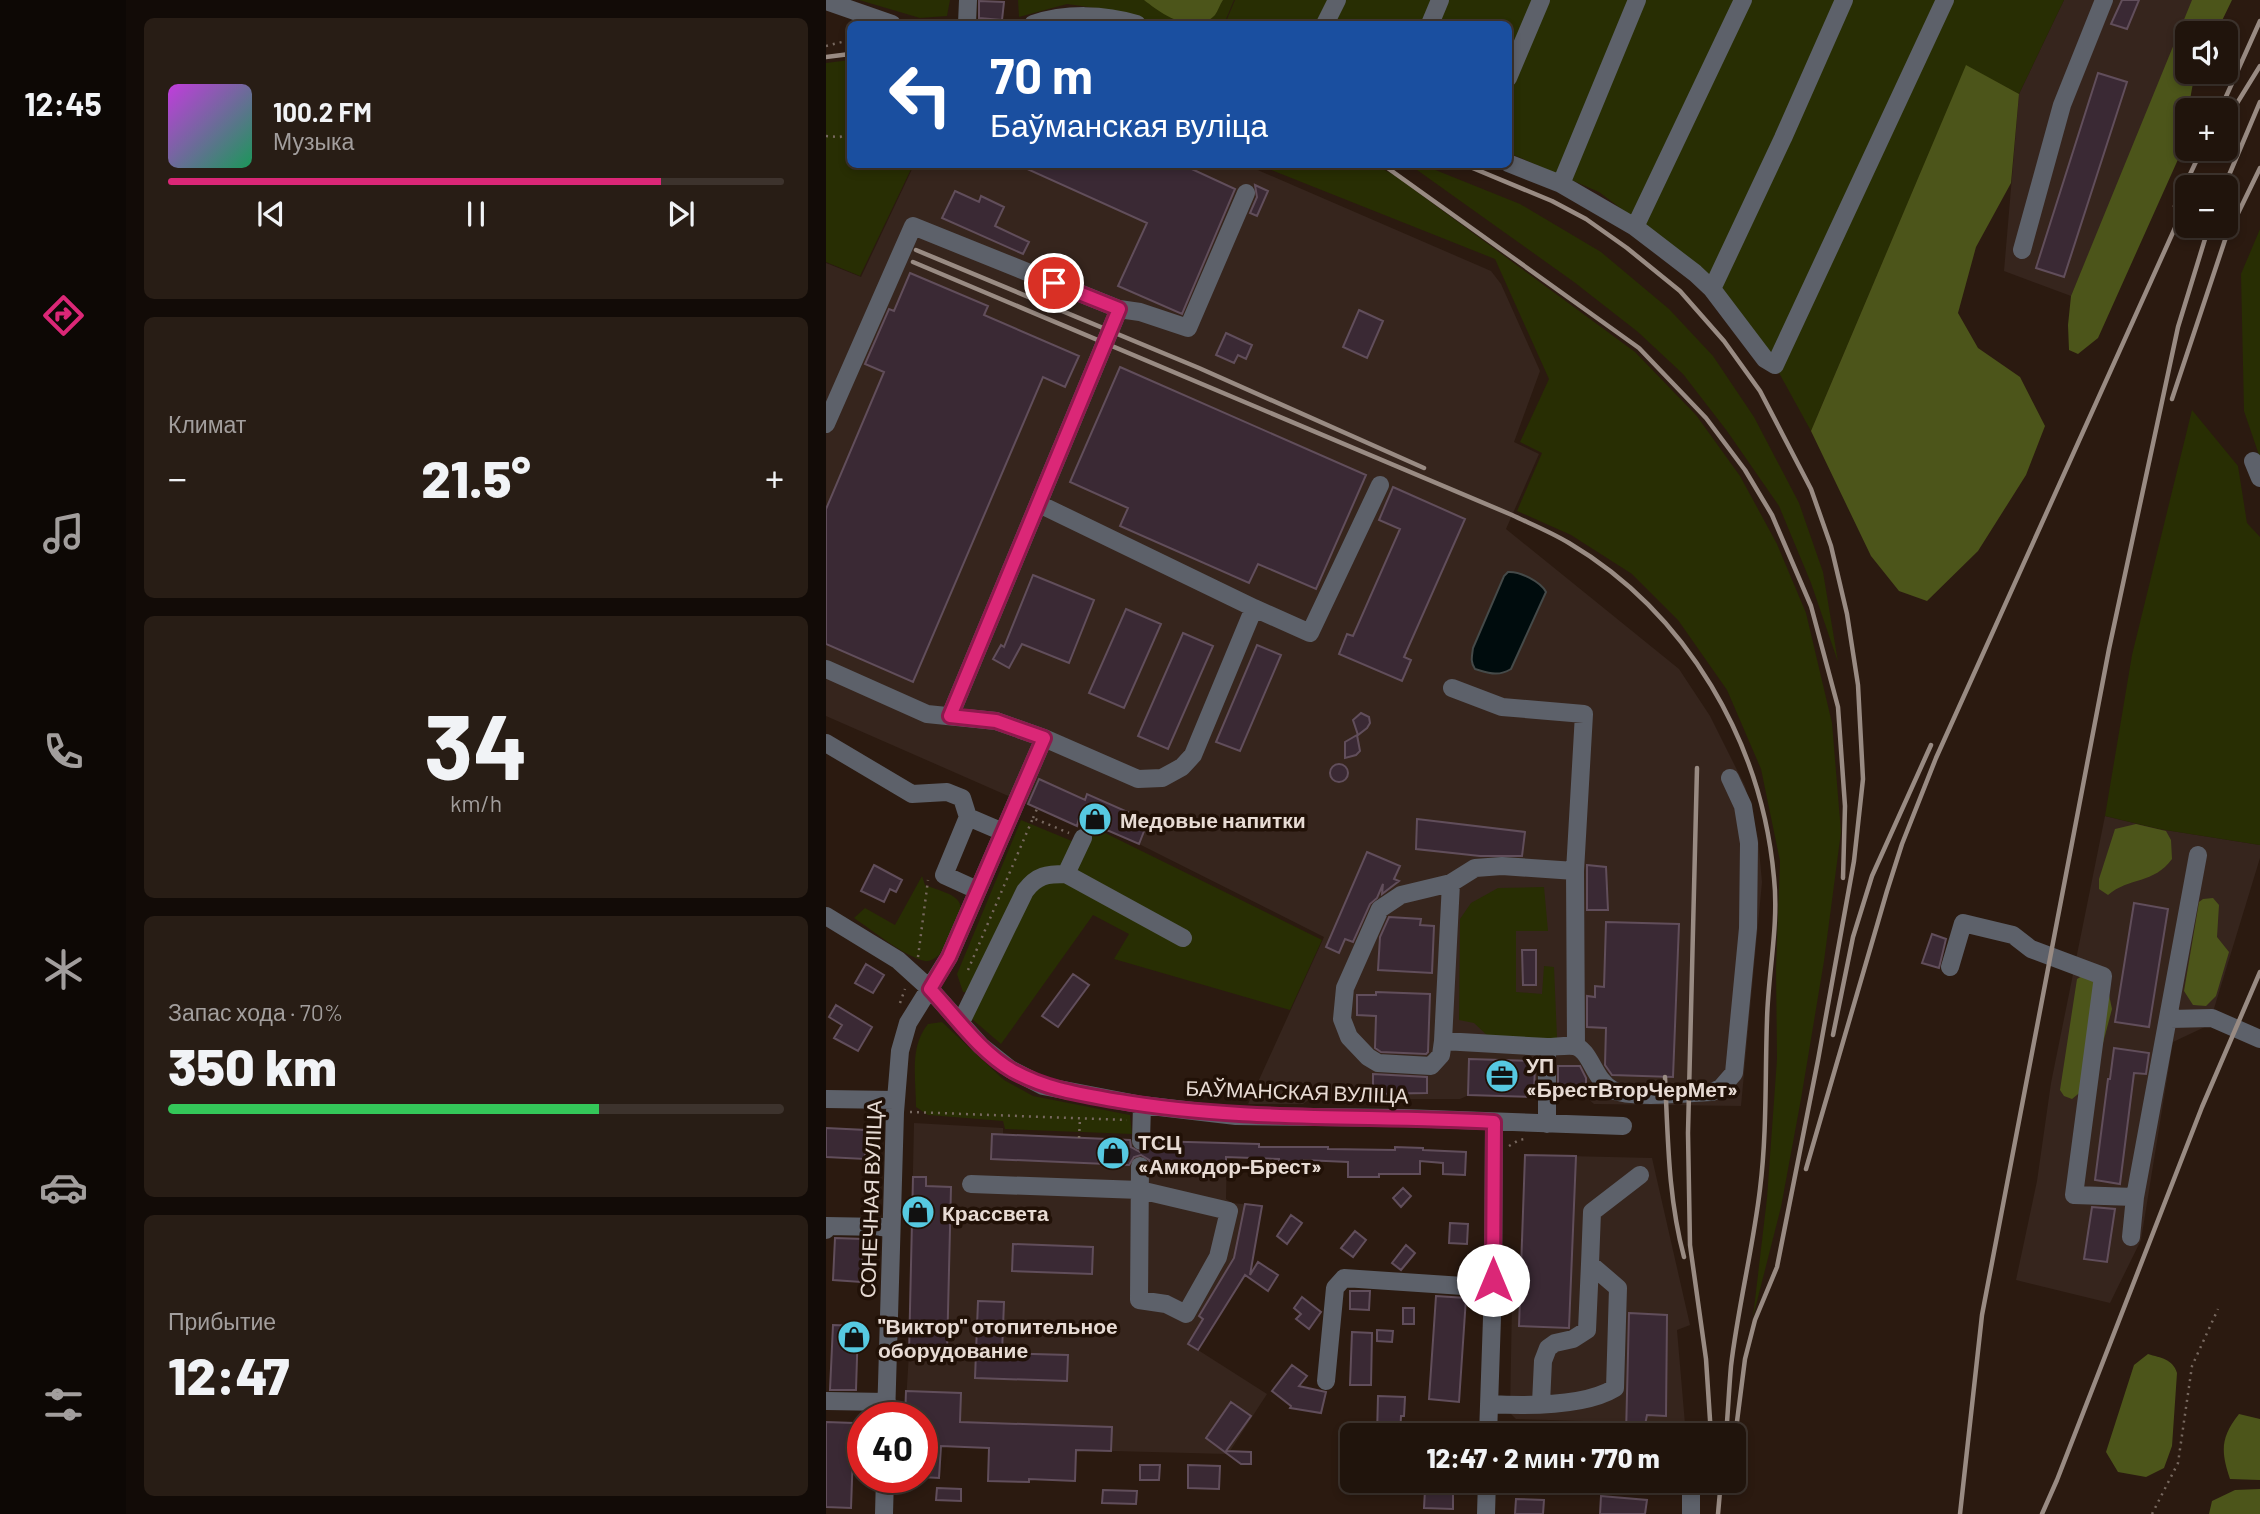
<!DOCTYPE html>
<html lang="ru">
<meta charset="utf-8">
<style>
:root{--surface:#20140c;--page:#281d15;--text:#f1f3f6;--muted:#a29e9d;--line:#3d332d;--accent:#db2777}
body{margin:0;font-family:Barlow,sans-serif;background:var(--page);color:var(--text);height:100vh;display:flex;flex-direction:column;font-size:26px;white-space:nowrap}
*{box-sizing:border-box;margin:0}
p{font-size:23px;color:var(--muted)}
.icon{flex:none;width:38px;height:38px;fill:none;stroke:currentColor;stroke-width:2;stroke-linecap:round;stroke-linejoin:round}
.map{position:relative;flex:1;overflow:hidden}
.drawer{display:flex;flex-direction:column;gap:18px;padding:18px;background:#120b07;width:700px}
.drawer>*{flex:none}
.guide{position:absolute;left:21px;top:21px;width:665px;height:147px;border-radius:10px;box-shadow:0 4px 10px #0003,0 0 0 2px var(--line);background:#1a4fa0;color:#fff;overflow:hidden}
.tools{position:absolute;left:1349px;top:21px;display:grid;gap:14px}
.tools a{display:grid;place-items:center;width:63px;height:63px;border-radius:10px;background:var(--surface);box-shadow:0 4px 10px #0003,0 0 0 2px var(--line);font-size:35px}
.speed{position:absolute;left:21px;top:1402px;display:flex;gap:14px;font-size:35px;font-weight:700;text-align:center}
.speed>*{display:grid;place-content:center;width:91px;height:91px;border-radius:50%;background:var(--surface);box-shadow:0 4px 10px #0003,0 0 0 2px var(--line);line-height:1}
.speed .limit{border:10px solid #d22;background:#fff;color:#111}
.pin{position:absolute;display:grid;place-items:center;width:60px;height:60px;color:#fff;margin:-30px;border:4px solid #fff;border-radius:50%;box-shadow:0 2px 7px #0007}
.me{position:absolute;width:77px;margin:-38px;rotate:0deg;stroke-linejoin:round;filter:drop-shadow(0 0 5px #0008)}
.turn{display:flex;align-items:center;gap:24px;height:147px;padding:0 28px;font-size:32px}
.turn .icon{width:91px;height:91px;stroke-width:2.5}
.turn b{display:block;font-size:49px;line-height:60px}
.big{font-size:52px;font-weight:800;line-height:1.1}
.drawer .tile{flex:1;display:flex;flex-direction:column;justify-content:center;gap:10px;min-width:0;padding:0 24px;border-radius:10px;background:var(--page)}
.drawer .dial{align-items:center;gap:0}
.dial b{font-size:91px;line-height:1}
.song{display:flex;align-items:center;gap:21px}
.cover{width:84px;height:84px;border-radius:10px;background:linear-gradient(135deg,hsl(290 70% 55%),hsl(150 70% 35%))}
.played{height:7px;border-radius:4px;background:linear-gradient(90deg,var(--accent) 80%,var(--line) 80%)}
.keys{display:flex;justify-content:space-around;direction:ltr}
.heat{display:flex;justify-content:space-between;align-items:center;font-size:38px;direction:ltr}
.charge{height:10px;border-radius:5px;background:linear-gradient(90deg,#34c759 70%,var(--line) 0)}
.trip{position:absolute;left:514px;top:1423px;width:406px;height:70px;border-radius:10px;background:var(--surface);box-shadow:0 4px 10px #0003,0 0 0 2px var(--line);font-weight:800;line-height:70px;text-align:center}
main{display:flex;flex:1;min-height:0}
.dock{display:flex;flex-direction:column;width:126px;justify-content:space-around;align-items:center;background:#0d0805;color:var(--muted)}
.dock .icon{width:49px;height:49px}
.dock .active{color:var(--accent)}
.dock b{font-size:32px;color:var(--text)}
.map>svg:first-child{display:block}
.industrial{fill:#36251d}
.green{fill:#282e03}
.forest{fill:#4c551a}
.water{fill:#000c0d;stroke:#454a49;stroke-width:2}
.building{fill:#3a2934;stroke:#614e5b;stroke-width:2}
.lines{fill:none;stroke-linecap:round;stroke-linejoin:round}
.path{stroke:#77685f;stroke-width:2.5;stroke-dasharray:2 5;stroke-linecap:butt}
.minor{stroke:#5d616a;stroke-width:18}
.rail{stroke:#998b83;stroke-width:4.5}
.route-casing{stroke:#8e194d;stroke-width:18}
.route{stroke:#db2777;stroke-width:12}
.labels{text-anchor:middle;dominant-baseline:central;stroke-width:7;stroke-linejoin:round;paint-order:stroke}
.poi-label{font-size:21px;font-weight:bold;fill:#e7dbd4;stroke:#211107;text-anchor:start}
.street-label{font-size:21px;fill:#e7dbd4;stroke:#211107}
</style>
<main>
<nav class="dock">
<b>12:45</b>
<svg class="icon active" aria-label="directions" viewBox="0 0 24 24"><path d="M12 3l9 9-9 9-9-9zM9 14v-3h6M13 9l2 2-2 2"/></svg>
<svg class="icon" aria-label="music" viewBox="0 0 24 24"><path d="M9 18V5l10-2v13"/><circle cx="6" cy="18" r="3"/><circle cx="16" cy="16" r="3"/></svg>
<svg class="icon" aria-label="phone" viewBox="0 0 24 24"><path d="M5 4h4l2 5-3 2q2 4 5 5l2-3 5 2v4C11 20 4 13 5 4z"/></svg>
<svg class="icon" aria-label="climate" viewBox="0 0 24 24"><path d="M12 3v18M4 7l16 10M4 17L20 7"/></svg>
<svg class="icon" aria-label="car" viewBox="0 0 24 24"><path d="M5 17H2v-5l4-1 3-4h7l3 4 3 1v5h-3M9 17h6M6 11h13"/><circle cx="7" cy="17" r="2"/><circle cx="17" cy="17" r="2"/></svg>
<svg class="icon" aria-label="filters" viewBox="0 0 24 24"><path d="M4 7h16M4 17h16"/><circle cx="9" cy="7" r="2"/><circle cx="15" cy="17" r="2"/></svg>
</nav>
<section class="drawer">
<div class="tile">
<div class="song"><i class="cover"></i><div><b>100.2 FM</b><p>Музыка</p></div></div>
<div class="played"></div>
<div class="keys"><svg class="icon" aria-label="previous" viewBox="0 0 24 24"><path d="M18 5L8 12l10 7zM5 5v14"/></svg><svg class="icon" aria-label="pause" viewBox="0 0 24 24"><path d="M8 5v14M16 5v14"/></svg><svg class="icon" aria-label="next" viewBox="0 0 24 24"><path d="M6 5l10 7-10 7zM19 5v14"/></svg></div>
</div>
<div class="tile"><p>Климат</p>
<div class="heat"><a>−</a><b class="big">21.5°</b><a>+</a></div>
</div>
<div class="tile dial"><b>34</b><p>km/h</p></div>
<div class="tile"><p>Запас хода · 70%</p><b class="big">350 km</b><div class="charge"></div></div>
<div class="tile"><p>Прибытие</p><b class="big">12:47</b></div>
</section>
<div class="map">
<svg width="1434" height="1514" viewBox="0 0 1434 1514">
<rect width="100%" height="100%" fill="#2b1a10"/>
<path class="industrial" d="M1238,0h129l-28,73 -94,223 -67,-25 15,-177z
M418,164l247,107 10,13 39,87 -26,71 25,12 -33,75 173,140 31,47 35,70 13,52 4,44 -21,224 -147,-2 -8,-7 -51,-5 -1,5 -65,-2 -9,4h-150l-7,5h-55l76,-167 -185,-93 -60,-26 -2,8 -251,-110v-453l35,14 53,-112z
M1279,816l54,13 101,16v13l-51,167 -36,17 -32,198 -31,63 -94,-23 21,-99 14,-98z
M88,1123l89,5v7l224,9 -1,55 6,4 30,3 -11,59 -53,85 69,44 -39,60 -306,-8v-28h-17l4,-65z
M699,1155l127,3 38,167 -13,5 8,94 -169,-5 -6,-6 2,-112 8,-3z"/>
<path class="green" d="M33,0h91l-3,16 -27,2z
M192,0h216l-10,24h-63l-45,-13 -49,-7 -48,13z
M409,0h829l-45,94 -53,-28 -155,365 -39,-71 -71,-91 -102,-77 -90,-39 -1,-129h-283z
M24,60v104l63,1 -53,111 -34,-14v-199z
M433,165h116l19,10 241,177 61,63 44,61 37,68 29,69 26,110 9,109 -17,129 -23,138 -20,108 -28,110 14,-119 10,-139 -1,-90 4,-108 -19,-92 -34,-79 -49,-70 -46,-46 -61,-39 -54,-24 25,-58 -22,-11 29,-63 -54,-120z
M584,165h13l97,39 81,48 68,57 44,47 41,61 45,86 24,69 15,90 -27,-79 -32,-77 -52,-75 -44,-57 -45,-42 -64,-50z
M1434,229v229l-16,-47 -3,-137z
M1366,410l46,56 9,57 13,14v308l-101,-16 -54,-13 27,-161z
M195,820l63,26 9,-19 229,113 -32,70 -176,-51 15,-25 -36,-19 -92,129 -29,-25 5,-17 58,-130 -65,120h-7l-6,-18z
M96,876l3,9c9,4 29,8 34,17 8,13 -16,62 -34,59 -20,-4 -53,-31 -71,-43l11,-10 30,17z
M718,887l4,44h-32v61l26,2 2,-28 10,1 3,71h-67l-16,-15 -15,-3 1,-101 11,-16 27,-15z
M116,1022l62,58 29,16 97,19 2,19 -127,-5 -2,-8 -75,-6 -12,-8c0,-29 -7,-60 12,-83z"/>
<path class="forest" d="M318,0h79c-3,4 -5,11 -8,15 -21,22 -53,-1 -71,-15z
M1366,0h40l-16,33h-28v39h10l-5,11 -13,72 -82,183 -20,16 -9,-4 -1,-25 3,-29z
M1140,65l53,29 -8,89 -35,64 -18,66 20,35 42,29 25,49 -19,49 -48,76 -51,50 -28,-10 -28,-35 -60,-125z
M1310,824l30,7 5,9 1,19c-18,25 -43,18 -64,36l-9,-6v-10l16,-50z
M1387,898l6,7 -2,32 12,15 -13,44 -10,10 -13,-1 -9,-14 15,-89 4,-3z
M1256,976l12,3 14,11 4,19 -9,34 -20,47 -11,9 -8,-3 -4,-6 17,-111z
M1322,1354c13,4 25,5 29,19l-5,73 -8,22 -18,9 -28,-5 -12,-20 28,-87z
M1413,1414l21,5v61l-30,-1c-9,-27 -10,-41 9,-65z
M1434,1489v25h-51l3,-13 23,-11z"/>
<path class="water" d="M682,572c12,-1 33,10 38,20l-35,77c-13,8 -22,4 -36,0 -5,-7 -3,-13 -2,-21l31,-72z"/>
<path class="building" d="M1296,0h17l-12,29 -16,-5z
M153,1l25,1 -2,18 -23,-2z
M1272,73l29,9 -63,195 -28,-9z
M190,164h165l54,25 -53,125 -64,-28 29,-63z
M429,185l13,6 -11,25 -7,-3 7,-16z
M129,191l24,11 2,-6 23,11 -9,19 34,16 -6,12 -81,-36z
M84,273l78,33 -4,9 95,41 -14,31 -22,-10 -130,305 -87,-38v-135l58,-137 -19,-8 24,-55 5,2z
M533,310l24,11 -16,37 -24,-11z
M400,333l26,12 -6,14 -8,-4 -4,8 -18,-8z
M294,367l246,108 -50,114 -58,-25 -9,19 -129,-57 8,-18 -58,-26z
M567,487l72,32 -61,138 7,3 -9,21 -63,-27 8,-20 6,2 47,-107 -21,-9z
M207,575l61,25 -25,63 -47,-19 -13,24 -16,-9 8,-14 3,2z
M300,609l35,15 -37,84 -35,-15z
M357,633l30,13 -45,103 -30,-13z
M431,645l24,10 -41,96 -24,-9z
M535,713l8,4 1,6 -3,5 -9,7 -5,-15z
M531,735l3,16 -4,4 -11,3v-16z
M504 773a9 9 0 1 1 18 0a9 9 0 1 1-18 0Z
M213,779l46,21 2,-6 61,27 -9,23 -60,-26 -2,8 -49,-22z
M591,819l108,13 -3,24h-42l-64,-7z
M541,852l33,14 -6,13 5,2 -17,13 1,-10 -6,14 -7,6 -17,38 -8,-3 -6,14 -13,-6z
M48,865l28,15 -6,12 -6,-3 -6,13 -23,-11z
M761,865l19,2 2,43h-21z
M1308,903l34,6 -19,118 -34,-5z
M563,917l32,2 -1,6 14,1 -2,47 -54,-3 2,-33z
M780,922l73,2 -6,153 -61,-2 -7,-10 1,-37 -19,-1v-31l8,1v-11l9,1z
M1106,934l14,5 -7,29 -17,-5z
M696,950h14v35h-13z
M40,964l18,11 -11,18 -18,-10z
M247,974l16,11 -31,42 -16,-11z
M550,992l54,2 -2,58 -2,2 -45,-2 -6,-4 1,-32 -19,-1v-20h19z
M10,1005l36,22 -14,24 -24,-13 8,-13 -13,-8z
M1288,1048l35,5 -3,21 -12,-1 -14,111 -25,-4 13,-101h2z
M643,1059l66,2 -1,36 -66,-2z
M732,1066h22l6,12v19l-28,-2z
M547,1074l54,3v16l-54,1z
M0,1128l40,2 -1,29 -39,-2z
M166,1134l138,6 1,7 9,5 7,-1 5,-10 107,3v3h69v2l67,1v-3l28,1v2l43,2 -1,23 -22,-1v-11l-23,-2v13h-41v3h-31v-15l-44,-2v12l-25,1v-14l-53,-2v12l-75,-3 -2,-6 -8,-5 -7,2 -5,8 -138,-6z
M699,1155l51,1 -7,172 -50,-2z
M87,1177h13v9l25,1 -4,166h-38z
M577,1188l8,8 -10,11 -8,-9z
M419,1204l17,2 -12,69 8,-13 20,13 -10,16 -23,-16 -47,75 -10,-6 15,-25 -4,-3 35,-58z
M1266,1207l23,2 -8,53 -23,-3z
M465,1215l11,8 -15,21 -10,-8z
M624,1223l18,1 -1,20 -18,-1z
M529,1231l11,9 -13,17 -12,-9z
M9,1238l28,1 -2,43 -28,-2z
M187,1244l80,3 -1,27 -80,-3z
M580,1245l9,8 -14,17 -9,-7z
M524,1291h20l-1,19 -19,-1z
M610,1296l30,2 -7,104 -30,-3z
M476,1297l19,15 -12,17 -13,-10 5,-5 -7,-6z
M152,1301l26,1 -2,51 66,2 -1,26 -92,-3z
M577,1308h11v16h-11z
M803,1313l38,2 -1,101 -19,-1 -4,20h-17z
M7,1325l25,1 -2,64h-26z
M551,1330l16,1 -1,11 -15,-1z
M526,1332l20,1 -1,52h-21z
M466,1365l15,11 -8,10 27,6 -5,21 -31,-5 1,-2 -19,-15z
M80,1391l55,2 -1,29 152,5 -1,24 -35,-1 -1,31 -46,-2v3l-41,-1 1,-33 -48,-2 -2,32 -17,-1v-59h-17z
M552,1396l27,1 -1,19h-3l-1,19h-23z
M405,1402l20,14 -25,35 25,1v12h-10l-35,-26z
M0,1422l28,1 -3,85 -25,-1z
M515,1431l12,1v18h-13z
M314,1465h20l-1,15h-19z
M362,1465l32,1 -1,23 -31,-1z
M111,1488l24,1v12l-25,-1z
M277,1490l34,1 -1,13 -34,-1z
M599,1490l28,1v18l-29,-1z
M775,1496l46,4 -2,14h-45z
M690,1499l28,1 -1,14h-28z"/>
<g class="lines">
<path class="path" d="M0,46l24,-6
M0,136l14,1 10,-4
M207,818l4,-9
M92,957l10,-77
M142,970l65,-152 36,15
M74,1003l5,-14
M84,1112l217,8
M253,1138l1,-19
M683,1146l10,-6 6,-1
M1326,1514l26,-51 14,-97 26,-57"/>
<path class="minor" d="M1018,0l-61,138 -71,151 53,70 10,6 170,-365
M0,1l66,23
M141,24l1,-24
M207,24c33,-11 71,-10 104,0
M499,24l12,-24
M604,24l10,-24
M682,78l33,-78
M682,163l53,21
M809,227l-74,-43 76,-184
M1196,250l40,-145 42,-105
M886,289l-17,-16 -60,-46 108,-227
M0,424l87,-198 206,83 21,3 48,16 58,-135
M1427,461l7,17
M213,504l215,104 -61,147 -11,12 -20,11 -24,1 -94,-41
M428,608l56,25 70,-148
M0,669l101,45 69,7 48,17 -95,219 -41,66 -8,28 -5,61 -9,306
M626,688l50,19 82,7 -9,157
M124,716l169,-407
M0,743l86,51 35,-2 15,6 6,19
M240,874l117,64
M151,890l-33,-15 24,-58 35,15
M0,916l72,44 32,29 51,57 29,23 33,17 99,19 94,11 168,2 219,8
M1124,967l13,-44 50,12 18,14 72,27 -29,219 61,2 -4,40
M1344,1019l42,-1 48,21
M135,1022l64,-131c12,-16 22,-17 41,-17l17,-36
M617,1041l-2,14 -10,11 -53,-3 -10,-6 -19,-20 -7,-18 3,-31 35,-79 21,-14 50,-12
M721,1047c8,0 19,-2 27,-1 17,3 19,34 39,44 17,9 77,3 99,2l9,-4 13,-15 14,-145 1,-85 -6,-37 -13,-28
M0,1099l69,1
M721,1124v-77l-104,-6 8,-158 24,-15 27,-2 73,5 1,175
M315,1141l1,-36
M145,1184l169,6 89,21 -11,46 -32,57 -20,-10 -27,-4 1,-134
M1309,1197l63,-342
M0,1230v-4l57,1 8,3
M500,1381l9,-93 9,-10 149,10
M0,1401l61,1
M715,1403l2,-42 5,-13 7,-5 18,-4 14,-9 3,-66
M663,1404c37,2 95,3 126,-16l3,-100 -28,-24 2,-52 48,-37
M662,1435l5,-147 1,-166
M58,1514l1,-37
M660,1514l1,-34
M865,1514v-34"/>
<path class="rail" d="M0,57l24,-3
M1394,110l40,-89
M1400,121l34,-55
M556,164l257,184 67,70 39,52 27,45 39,91 27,101 7,99 -2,72
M637,164l89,37 34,18 41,29 53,43 44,50 36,50 51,98 20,57 16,68 11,71 5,94 -9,82 -36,199 -41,207 -22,53 -10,39 -11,86
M1398,187l36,-85
M1349,206l27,-57
M90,250l283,118 225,100
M87,262l599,253c19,9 39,17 57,28 118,70 193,199 205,335 5,47 -6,95 -7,142 -2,56 0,113 -7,169 -7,59 -22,118 -29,177 -2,23 -3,46 -5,69
M1346,399l53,-159 35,-72
M871,768l-9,365 2,112 16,114 5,76
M1007,1035l20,-98 19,-61 59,-131
M839,1077c3,61 3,120 19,180
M980,1169l81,-278 15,-47 34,-86 252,-559
M892,1514l3,-34
M1134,1514l22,-199 127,-666 69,-322 31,-101
M1216,1514l15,-34 145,-373 58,-135"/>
</g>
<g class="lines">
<defs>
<path id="route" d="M228,283l65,26 -169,407 46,5 48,17 -95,219 -19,32c26,28 50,63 83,82 35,19 67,23 106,30 124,21 250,14 375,21l-1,158"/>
</defs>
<use href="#route" class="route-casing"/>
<use href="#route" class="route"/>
</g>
<defs>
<symbol id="shop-disc" viewBox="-11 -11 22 22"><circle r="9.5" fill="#56c9e1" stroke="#211107"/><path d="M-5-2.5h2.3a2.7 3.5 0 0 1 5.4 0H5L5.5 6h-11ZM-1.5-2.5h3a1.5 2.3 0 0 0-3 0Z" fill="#111"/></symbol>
<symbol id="office-disc" viewBox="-11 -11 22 22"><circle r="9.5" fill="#56c9e1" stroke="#211107"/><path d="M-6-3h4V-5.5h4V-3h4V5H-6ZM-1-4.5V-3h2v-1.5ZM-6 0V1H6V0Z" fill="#111"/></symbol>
</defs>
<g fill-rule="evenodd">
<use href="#shop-disc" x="250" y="800" width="38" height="38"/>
<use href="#office-disc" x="657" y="1057" width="38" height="38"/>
<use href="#shop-disc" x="268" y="1134" width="38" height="38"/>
<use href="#shop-disc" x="73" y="1193" width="38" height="38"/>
<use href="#shop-disc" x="9" y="1318" width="38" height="38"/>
</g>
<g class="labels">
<g class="poi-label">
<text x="294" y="819">Медовые напитки</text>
<text x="700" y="1064">УП<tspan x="700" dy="24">«БрестВторЧерМет»</tspan></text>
<text x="312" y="1141">ТСЦ<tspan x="312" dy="24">«Амкодор-Брест»</tspan></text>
<text x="116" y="1212">Крассвета</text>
<text x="52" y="1325">"Виктор" отопительное<tspan x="52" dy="24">оборудование</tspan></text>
</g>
<g class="street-label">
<text transform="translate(471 1091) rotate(2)">БАЎМАНСКАЯ ВУЛІЦА</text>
<text transform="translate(44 1199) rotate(-88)">СОНЕЧНАЯ ВУЛІЦА</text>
</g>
</g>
</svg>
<div class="tools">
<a><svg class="icon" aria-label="sound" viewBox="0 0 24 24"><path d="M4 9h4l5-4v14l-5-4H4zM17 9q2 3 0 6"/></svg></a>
<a>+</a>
<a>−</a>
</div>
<div class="speed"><div class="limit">40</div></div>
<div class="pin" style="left:228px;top:283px;background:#d93025"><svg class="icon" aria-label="arrive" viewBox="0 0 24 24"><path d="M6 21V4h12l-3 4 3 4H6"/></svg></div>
<svg class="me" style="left:667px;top:1280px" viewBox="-20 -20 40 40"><circle r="19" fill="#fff"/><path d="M0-13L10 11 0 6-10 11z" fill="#db2777"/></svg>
<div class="trip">12:47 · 2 мин · 770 m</div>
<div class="guide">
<div class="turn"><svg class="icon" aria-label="left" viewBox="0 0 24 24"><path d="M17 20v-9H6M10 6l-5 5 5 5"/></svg><div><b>70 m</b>Баўманская вуліца</div></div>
</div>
</div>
</main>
